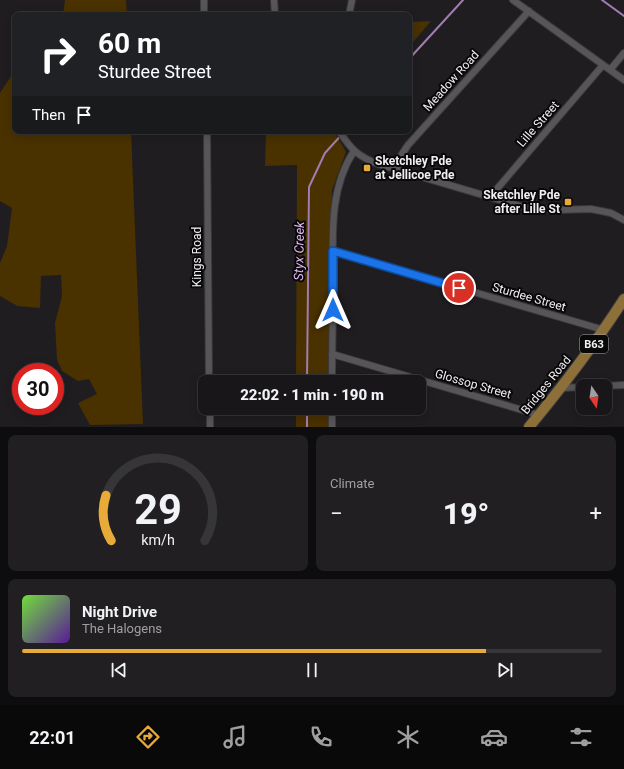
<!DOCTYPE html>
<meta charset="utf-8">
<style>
:root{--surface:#181619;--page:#211f22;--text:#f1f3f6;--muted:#9f9fa2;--line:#363538;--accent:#e9ab38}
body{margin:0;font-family:Roboto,sans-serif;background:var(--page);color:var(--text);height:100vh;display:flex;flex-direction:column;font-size:15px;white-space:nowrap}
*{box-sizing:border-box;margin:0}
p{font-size:13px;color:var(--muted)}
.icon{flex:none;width:22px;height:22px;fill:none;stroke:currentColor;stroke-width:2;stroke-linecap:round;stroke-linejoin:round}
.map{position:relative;height:427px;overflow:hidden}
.side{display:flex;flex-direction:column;gap:8px;padding:8px;background:#0d0c0e;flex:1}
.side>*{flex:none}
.top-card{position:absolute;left:12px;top:12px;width:400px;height:122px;border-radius:8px;box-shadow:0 2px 10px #0003,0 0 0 1px var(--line);background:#202124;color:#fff;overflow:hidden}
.needle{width:26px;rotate:167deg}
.tools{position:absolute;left:576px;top:379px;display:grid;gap:8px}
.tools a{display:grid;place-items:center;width:36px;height:36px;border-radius:8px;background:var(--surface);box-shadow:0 2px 10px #0003,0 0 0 1px var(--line);font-size:20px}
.speed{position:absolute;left:12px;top:363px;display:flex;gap:8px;font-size:20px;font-weight:700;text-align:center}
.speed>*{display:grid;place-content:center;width:52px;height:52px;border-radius:50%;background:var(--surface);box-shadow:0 2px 10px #0003,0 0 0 1px var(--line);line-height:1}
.speed .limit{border:6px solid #d22;background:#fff;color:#111}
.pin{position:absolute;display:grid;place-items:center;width:34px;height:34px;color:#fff;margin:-17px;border:2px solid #fff;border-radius:50%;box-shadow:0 1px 4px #0007}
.me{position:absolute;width:44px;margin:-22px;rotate:0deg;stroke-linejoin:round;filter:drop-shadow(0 0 3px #0008)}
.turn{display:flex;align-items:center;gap:14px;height:84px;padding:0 20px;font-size:18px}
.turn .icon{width:52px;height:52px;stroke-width:2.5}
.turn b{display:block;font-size:28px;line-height:34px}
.then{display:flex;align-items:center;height:38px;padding:0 20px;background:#0003;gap:8px;font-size:15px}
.big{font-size:30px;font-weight:800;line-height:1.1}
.side .card{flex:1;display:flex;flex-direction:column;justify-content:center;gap:6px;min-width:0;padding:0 14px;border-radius:8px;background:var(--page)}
.side .dial{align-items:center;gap:0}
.dial svg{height:104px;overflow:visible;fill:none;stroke:var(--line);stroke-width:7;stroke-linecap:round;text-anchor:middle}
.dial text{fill:var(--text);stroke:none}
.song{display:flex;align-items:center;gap:12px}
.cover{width:48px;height:48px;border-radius:6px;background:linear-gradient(135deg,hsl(100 70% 55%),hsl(270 70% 35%))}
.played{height:4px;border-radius:2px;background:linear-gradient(90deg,var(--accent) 80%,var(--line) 80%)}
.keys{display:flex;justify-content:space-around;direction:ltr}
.heat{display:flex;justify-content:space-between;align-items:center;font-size:22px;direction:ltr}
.side .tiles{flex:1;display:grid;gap:8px;grid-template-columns:1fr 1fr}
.card:last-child{grid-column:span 2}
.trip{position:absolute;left:198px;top:375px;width:228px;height:40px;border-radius:8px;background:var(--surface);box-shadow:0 2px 10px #0003,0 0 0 1px var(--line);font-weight:800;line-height:40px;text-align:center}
.menu{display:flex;height:64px;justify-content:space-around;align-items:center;background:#0a090a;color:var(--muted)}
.menu .icon{width:28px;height:28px}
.menu .current{color:var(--accent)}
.menu b{font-size:18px;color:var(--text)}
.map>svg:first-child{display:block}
.green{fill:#493100}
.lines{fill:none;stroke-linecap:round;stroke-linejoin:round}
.stream{stroke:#a27cb2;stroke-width:2}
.minor-casing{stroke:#3c3b3d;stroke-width:8}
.primary-casing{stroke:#3c3b3d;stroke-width:12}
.minor{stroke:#575558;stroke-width:6}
.primary{stroke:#8d6f39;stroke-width:10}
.route-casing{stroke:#114b97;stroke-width:10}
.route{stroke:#1a73e8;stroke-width:7}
.poi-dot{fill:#e9ab38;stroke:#090809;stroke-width:1.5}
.labels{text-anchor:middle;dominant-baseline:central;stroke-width:4;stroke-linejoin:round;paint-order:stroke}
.shield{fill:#090809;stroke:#aba9ab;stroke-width:1}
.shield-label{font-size:11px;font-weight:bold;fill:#f0eef1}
.street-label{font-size:12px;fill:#f0eef1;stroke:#090809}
.poi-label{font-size:12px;font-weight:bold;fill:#f0eef1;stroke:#090809;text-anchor:start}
.water-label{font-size:13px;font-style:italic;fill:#e3b9f7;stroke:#090809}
</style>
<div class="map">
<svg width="624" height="427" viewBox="0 0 624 427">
<rect width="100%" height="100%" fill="#201d21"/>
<path class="green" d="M65,0h61l1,15h-64z
M431,21l-22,26v-25z
M15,70v61h116l12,293 -53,1 -12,-22 19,-9 -8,-15 -11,2 -16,-10 -5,-11 -2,-37 7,-27 -1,-21 -20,1 -1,32 -23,-2 -17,-10v-33l7,-17 5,-38 -12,-7v-108z
M266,131h71l-2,2 11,19 -14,38 -2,192h-34l1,-217 -32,1z
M296,408h34l-1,19h-33z"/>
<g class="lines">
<path class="stream" d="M602,0l22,16
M409,59l54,-59
M307,382l2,-195 16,-34 20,-22
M307,427v-19"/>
<defs>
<path id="minor" d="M204,0v15
M274,0l1,15
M513,0l111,80
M349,15l3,-15
M610,70l14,-17
M207,131l2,251
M339,131c12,18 18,25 39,33l149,44 28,2 36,-1 20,4 13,7
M393,168l15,-23 121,-134
M490,197l113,-132
M333,251l271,79
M332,354l207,61
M332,382c0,-32 1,-65 1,-97 0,-45 -5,-95 21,-134
M604,386l20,-1
M561,388l22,-1
M210,408v19
M332,427v-19"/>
<path id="primary" d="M529,427c34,-41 66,-83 95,-128"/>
</defs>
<use href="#minor" class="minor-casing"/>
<use href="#primary" class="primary-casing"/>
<use href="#minor" class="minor"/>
<use href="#primary" class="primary"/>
</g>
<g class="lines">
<defs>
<path id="route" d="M333,310v-59l126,37"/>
</defs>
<use href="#route" class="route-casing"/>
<use href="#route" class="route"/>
</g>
<g class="poi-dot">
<rect x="363" y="164" width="8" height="8" rx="2"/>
<rect x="564" y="198" width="8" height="8" rx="2"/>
</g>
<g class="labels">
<rect class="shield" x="580" y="335" width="28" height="18" rx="3"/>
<g class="shield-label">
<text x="594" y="344">B63</text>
</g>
<g class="street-label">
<text transform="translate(451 81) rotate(-48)">Meadow Road</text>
<text transform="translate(538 124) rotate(-49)">Lille Street</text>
<text transform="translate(197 257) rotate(-90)">Kings Road</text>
<text transform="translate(529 297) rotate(16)">Sturdee Street</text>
<text transform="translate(473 384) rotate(16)">Glossop Street</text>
<text transform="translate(546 385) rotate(-51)">Bridges Road</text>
</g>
<g class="poi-label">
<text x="375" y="161">Sketchley Pde<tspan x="375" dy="14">at Jellicoe Pde</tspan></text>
<text x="560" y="195" text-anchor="end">Sketchley Pde<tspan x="560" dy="14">after Lille St</tspan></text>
</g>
<g class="water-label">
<text transform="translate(299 251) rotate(-89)">Styx Creek</text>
</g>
</g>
</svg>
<div class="tools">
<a><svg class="needle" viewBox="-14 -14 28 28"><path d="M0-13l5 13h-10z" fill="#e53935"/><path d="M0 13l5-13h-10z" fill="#9f9fa2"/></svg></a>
</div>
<div class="speed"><div class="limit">30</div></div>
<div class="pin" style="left:459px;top:288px;background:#d93025"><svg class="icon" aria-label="arrive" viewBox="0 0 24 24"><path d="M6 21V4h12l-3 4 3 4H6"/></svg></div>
<svg class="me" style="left:333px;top:310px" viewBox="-20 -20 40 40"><path d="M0-17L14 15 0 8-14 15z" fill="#1a73e8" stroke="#fff" stroke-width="4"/></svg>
<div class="trip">22:02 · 1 min · 190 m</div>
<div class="top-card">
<div class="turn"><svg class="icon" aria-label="right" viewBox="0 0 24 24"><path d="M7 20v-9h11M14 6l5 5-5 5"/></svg><div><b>60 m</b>Sturdee Street</div></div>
<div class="then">Then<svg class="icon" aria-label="arrive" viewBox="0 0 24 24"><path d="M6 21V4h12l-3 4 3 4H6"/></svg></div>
</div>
</div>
<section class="side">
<div class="tiles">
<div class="card dial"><svg viewBox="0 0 100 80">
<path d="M14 69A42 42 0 1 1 86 69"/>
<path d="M14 69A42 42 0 0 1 10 34" stroke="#e9ab38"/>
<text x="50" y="56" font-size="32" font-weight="700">29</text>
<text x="50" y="72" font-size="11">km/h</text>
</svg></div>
<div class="card"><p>Climate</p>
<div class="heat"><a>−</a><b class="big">19°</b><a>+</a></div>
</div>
<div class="card">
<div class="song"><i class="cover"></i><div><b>Night Drive</b><p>The Halogens</p></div></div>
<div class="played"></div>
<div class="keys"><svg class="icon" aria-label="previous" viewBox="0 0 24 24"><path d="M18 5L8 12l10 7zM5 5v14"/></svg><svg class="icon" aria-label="pause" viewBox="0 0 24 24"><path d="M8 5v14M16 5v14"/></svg><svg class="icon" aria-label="next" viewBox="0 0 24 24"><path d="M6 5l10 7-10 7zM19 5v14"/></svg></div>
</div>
</div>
</section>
<nav class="menu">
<b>22:01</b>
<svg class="icon current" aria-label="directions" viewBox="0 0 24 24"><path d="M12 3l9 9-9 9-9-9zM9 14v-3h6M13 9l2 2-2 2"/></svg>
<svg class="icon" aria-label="music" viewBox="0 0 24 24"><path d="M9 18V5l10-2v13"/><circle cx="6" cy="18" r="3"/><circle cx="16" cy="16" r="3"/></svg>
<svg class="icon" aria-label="phone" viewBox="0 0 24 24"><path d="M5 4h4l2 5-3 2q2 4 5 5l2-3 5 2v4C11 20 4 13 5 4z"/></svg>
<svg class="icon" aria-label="climate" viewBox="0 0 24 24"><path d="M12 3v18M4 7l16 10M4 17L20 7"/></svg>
<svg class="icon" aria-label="car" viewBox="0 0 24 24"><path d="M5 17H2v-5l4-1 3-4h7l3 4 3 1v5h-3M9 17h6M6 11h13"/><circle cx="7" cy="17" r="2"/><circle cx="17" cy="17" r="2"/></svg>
<svg class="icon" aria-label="filters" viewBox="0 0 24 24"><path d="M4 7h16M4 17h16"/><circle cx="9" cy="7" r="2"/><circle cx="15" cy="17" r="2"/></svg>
</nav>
